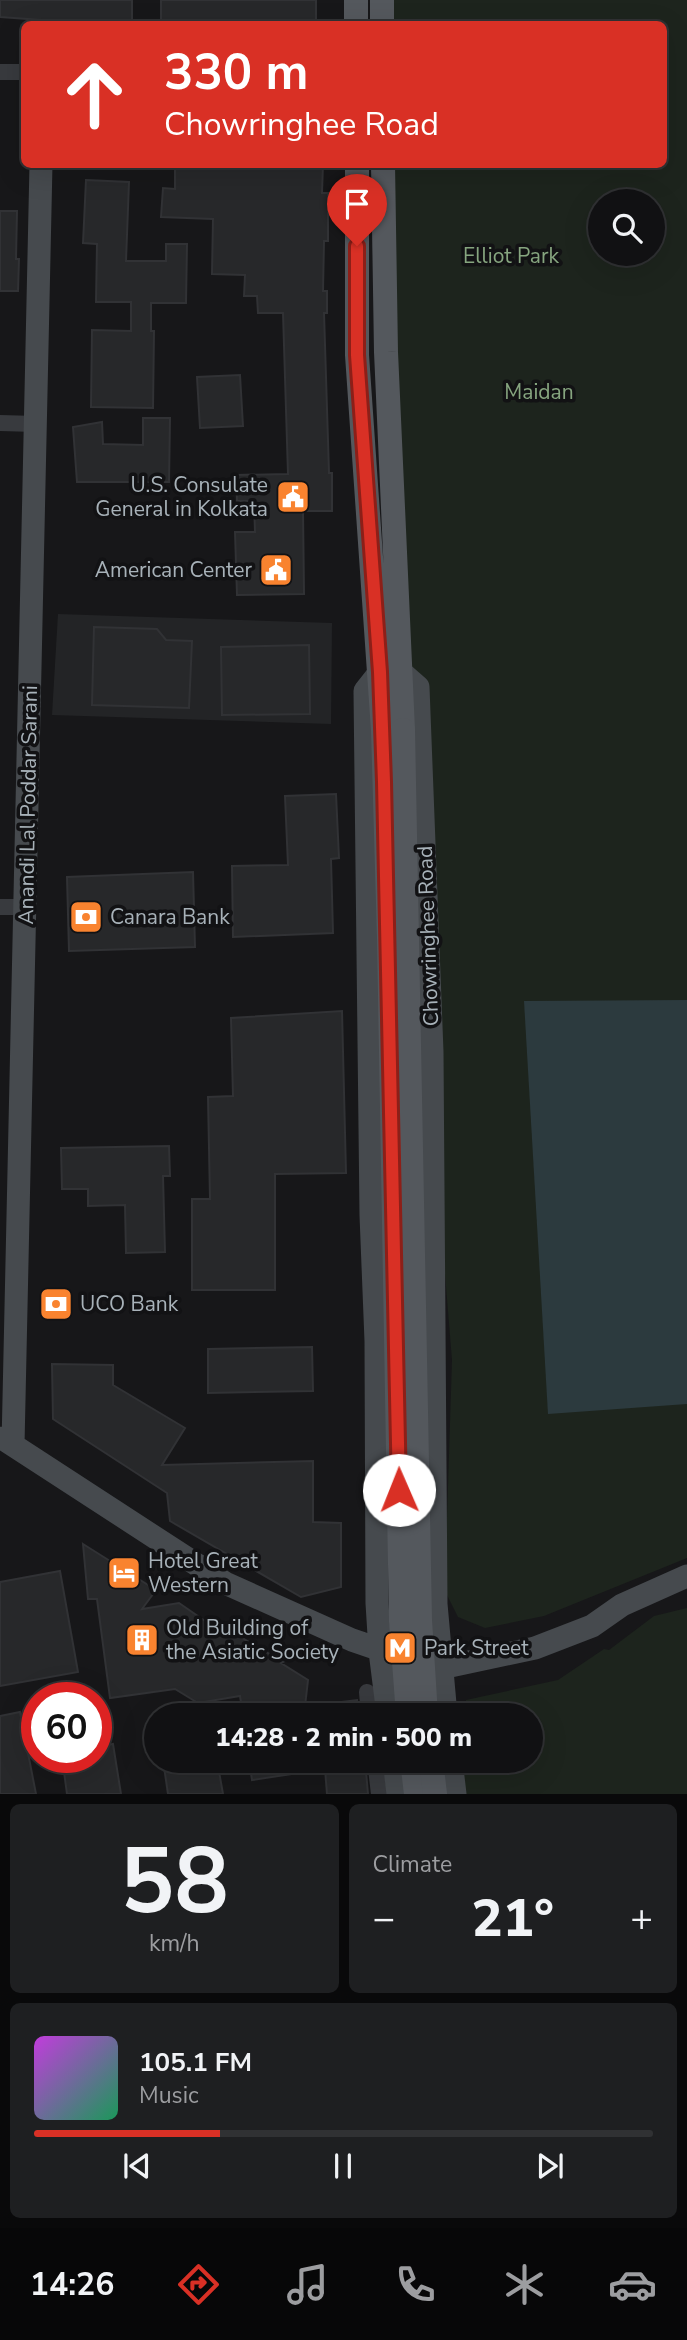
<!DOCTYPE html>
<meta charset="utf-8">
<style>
:root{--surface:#111113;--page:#1e1f21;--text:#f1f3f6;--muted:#9c9da0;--line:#303133;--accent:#d93025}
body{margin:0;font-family:"Nunito Sans",sans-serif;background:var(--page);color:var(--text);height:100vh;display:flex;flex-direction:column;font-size:26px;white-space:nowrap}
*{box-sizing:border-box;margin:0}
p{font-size:23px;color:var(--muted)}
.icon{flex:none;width:38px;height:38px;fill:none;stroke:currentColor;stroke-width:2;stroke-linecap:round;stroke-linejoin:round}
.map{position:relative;height:1794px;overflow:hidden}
.sheet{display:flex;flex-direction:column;gap:10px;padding:10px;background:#09090a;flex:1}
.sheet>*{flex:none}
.banner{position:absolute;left:21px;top:21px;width:646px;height:147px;border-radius:10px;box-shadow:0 7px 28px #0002,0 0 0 2px var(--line);background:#d93025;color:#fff;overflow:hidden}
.controls{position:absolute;left:588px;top:189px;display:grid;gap:14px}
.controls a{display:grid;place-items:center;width:77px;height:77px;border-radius:50%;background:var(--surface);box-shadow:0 7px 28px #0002,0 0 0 2px var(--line);font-size:35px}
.speed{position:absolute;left:21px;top:1682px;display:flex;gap:14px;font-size:35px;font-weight:700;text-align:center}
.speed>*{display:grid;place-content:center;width:91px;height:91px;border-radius:50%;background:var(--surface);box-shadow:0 7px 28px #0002,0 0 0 2px var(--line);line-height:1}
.speed .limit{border:10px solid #d22;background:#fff;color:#111}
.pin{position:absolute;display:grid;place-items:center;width:60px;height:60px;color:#fff;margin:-72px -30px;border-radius:50% 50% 50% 0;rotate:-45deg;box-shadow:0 0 7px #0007}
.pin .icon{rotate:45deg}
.me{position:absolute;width:77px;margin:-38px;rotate:359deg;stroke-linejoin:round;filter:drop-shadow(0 0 5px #0008)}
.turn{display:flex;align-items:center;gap:24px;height:147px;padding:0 28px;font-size:32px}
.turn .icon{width:91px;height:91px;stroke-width:2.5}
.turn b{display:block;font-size:49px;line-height:60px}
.big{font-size:52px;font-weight:800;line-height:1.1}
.sheet .tile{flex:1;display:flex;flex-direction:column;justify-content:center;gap:10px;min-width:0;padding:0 24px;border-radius:10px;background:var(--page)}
.sheet .dial{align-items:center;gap:0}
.dial b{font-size:91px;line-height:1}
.song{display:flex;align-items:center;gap:21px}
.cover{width:84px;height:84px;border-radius:10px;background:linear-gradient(135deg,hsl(290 70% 55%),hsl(150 70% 35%))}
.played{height:7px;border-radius:4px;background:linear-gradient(90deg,var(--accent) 30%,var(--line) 30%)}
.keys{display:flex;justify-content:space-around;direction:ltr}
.heat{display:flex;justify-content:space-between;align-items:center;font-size:38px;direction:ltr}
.sheet .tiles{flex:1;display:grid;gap:10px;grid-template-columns:1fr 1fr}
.tile:last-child{grid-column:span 2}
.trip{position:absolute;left:144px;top:1703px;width:399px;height:70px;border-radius:35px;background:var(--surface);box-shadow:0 7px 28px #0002,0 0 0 2px var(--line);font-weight:800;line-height:70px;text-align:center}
.menu{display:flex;height:112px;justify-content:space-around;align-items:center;background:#070708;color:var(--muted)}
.menu .icon{width:49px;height:49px}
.menu .on{color:var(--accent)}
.menu b{font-size:32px;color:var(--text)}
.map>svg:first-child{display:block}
.built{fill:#232426}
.green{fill:#1d241d;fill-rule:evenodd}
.water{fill:#2c3a3e}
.building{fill:#27282a;stroke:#313235;stroke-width:2}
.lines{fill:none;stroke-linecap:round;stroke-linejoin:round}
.street{stroke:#383a3e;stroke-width:16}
.secondary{stroke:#464a4e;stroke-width:23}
.primary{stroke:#54585d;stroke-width:24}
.primary-bridge{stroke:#54585d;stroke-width:24}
.route-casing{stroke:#8d1f18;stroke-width:18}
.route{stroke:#d93025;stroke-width:12}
.labels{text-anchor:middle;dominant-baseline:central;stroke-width:7;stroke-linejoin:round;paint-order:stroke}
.park-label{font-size:21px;fill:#86a57f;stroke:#121214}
.poi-label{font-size:21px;fill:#a8b2b9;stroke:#121214;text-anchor:start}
.street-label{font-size:21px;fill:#a8b2b9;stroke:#121214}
</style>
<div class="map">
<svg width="687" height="1794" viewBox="0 0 687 1794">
<rect width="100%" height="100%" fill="#171719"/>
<path class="built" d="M58,614l274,9 -1,101 -279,-9z"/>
<path class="green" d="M391,0h296v1558l-143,58 -59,12 -27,-11 -12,-24 -1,-12 7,-221 -34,-417 -28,-778 273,-1v-140h-272zM600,201h53v53h-53z
M687,1608v186h-225l-5,-33 73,-1v-45h-67l3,-15 92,-20 46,-31 5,1 45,-34z"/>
<path class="water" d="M687,1000v404l-139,10 -24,-413z"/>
<path class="building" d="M0,0h132v24h-92l1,-4 -41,-3z
M161,0h155v24h-155z
M175,164h148l-1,29h6v48h-4l-1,50h4v22h-3l5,160h3v38h-29l1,83 -67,1 -2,-63h20l-1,-31h-17l-1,-26 52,-1 -5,-161h-25l-1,-17h-13l1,-21 -33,-1 1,-55 -52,-2 2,-29 12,1z
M86,180l43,2 -3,79h40v-17h21l-1,59h-35v28h3l-1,77 -62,-1 1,-77 39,1v-29h-35l1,-58 -14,-1z
M0,211h17l-1,48h3l-1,32h-18z
M240,375l3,51 -43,2 -3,-51z
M143,418h27l-1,64h-92l-4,-55 29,-5 1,22 40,1z
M94,627l63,2 9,11 26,1 -3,67 -97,-3z
M309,645l1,69 -88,1 -1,-68z
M336,794l3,64 -8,1 2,74 -100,4 -1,-71 56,-1 -3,-69z
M193,872l2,75 -126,4 -2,-74z
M342,1011l4,162 -71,1v116h-83v-91h18l-2,-102 25,-1 -2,-78z
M169,1146l1,30h-7l2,76 -39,1 -1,-48 -37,1v-17h-26l-1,-41z
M312,1347l1,44 -105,2v-44z
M52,1364l61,1v20l72,43 -23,37 151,-4v61l28,1v64l-40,10 -131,-76 -3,-28 -114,-74z
M83,1544l73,46 -14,19 37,-6 29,20 2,-4 73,43 -2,1 27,17 -4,35h-61l-3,-19 -42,7 -23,-14 -65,9 -13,-99h-9z
M60,1571l18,101 -78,14v-104z
M357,1700l1,15h-50l-1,-9z
M20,1712l16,82h-36v-78z
M113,1744l8,50h-54l-5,-37h34v-10z
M163,1760h54l6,34h-55z
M249,1760h116l3,34h-41l-2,-25 -73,11z"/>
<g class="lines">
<path class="street" d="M0,72h24
M0,423l36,1
M0,907h25
M367,1692l2,23
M375,1760l4,34"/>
<path class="secondary" d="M380,672l-15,19 6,524 5,126 1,262 3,48 8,64
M402,673l16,14 14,365 4,552 10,111
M2,1438l223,145 127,57 41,14
M13,1445l28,-1281
M426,1664l15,4 94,-20 57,-22 30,-21 65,-29
M394,1760l4,34
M451,1760l4,34"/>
<path class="primary" d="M356,24v-24
M382,24v-24
M357,164v191l26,375
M383,164l3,188 17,378
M412,1760l4,34"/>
<path class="primary-bridge" d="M383,730l6,208 12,683 7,94
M403,730l17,890 6,95
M431,1760l4,34"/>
</g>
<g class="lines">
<defs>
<path id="route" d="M357,246v109l23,317 4,110 15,708"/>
</defs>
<use href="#route" class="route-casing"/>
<use href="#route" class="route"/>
</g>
<defs>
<symbol id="civic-square" viewBox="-11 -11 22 22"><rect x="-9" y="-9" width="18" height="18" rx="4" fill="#f9832f" stroke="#121214"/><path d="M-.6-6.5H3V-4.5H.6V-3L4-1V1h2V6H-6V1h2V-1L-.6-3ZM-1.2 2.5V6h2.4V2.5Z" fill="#fff"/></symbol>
<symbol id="bank-square" viewBox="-11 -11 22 22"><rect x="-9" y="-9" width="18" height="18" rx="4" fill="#f9832f" stroke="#121214"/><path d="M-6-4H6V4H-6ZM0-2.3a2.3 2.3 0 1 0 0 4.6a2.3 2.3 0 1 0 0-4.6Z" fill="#fff"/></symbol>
<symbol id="hotel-square" viewBox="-11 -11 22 22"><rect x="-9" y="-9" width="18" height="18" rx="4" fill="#f9832f" stroke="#121214"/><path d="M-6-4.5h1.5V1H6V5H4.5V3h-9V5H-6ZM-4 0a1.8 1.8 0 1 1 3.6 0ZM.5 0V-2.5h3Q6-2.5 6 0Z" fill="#fff"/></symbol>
<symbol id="building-square" viewBox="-11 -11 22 22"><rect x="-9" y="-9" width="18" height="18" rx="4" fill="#f9832f" stroke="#121214"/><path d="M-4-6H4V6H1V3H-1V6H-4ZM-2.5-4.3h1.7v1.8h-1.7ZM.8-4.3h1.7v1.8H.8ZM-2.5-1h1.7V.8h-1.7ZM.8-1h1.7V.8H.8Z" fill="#fff"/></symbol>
<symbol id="metro-square" viewBox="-11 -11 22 22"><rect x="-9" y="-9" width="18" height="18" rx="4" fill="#f9832f" stroke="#121214"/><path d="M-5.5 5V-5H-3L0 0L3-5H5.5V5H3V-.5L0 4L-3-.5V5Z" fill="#fff"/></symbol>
</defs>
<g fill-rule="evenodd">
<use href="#civic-square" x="274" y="478" width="38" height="38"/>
<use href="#civic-square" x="257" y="551" width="38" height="38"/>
<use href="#bank-square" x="67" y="898" width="38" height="38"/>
<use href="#bank-square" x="37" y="1285" width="38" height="38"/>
<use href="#hotel-square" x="105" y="1554" width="38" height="38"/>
<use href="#building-square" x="123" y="1621" width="38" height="38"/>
<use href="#metro-square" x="381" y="1629" width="38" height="38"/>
</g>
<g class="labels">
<g class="park-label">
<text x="511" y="256">Elliot Park</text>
<text x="539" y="392">Maidan</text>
</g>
<g class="poi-label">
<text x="268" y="485" text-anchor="end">U.S. Consulate<tspan x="268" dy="24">General in Kolkata</tspan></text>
<text x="252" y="570" text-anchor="end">American Center</text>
<text x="110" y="917">Canara Bank</text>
<text x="80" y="1304">UCO Bank</text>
<text x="148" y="1561">Hotel Great<tspan x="148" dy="24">Western</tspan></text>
<text x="166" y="1628">Old Building of<tspan x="166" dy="24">the Asiatic Society</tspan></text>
<text x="424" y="1648">Park Street</text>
</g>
<g class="street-label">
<text transform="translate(28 805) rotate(-89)">Anandi Lal Poddar Sarani</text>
<text transform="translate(428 936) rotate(-92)">Chowringhee Road</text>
</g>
</g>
</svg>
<div class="controls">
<a><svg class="icon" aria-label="search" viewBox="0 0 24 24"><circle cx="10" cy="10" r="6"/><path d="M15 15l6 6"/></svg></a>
</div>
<div class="speed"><div class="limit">60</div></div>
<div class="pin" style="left:357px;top:246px;background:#d93025"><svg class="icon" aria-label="arrive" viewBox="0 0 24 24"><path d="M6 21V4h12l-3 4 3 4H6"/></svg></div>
<svg class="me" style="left:399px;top:1490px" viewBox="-20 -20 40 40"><circle r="19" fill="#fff"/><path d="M0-13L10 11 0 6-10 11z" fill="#d93025"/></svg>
<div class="trip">14:28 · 2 min · 500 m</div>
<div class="banner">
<div class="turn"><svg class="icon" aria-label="ahead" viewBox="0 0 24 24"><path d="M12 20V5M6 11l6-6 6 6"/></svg><div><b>330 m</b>Chowringhee Road</div></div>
</div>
</div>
<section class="sheet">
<div class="tiles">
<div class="tile dial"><b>58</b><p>km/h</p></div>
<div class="tile"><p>Climate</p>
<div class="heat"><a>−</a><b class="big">21°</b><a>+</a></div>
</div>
<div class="tile">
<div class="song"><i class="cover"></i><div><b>105.1 FM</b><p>Music</p></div></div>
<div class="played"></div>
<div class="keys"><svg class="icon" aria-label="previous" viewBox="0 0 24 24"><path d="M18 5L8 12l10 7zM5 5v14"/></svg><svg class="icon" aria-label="pause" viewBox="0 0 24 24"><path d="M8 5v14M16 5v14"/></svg><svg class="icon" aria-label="next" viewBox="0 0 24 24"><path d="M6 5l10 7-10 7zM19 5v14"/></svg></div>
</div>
</div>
</section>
<nav class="menu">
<b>14:26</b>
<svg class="icon on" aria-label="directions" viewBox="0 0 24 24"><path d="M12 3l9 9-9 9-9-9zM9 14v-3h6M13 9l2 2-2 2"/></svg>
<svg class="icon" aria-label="music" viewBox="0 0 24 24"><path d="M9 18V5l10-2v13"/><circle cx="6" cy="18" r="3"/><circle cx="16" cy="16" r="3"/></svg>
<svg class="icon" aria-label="phone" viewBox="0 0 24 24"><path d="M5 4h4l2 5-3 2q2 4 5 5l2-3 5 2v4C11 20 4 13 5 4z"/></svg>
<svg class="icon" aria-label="climate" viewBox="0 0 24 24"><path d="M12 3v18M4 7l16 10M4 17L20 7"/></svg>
<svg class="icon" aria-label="car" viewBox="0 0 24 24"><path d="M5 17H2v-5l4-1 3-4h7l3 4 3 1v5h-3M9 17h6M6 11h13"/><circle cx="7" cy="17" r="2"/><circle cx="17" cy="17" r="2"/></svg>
</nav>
